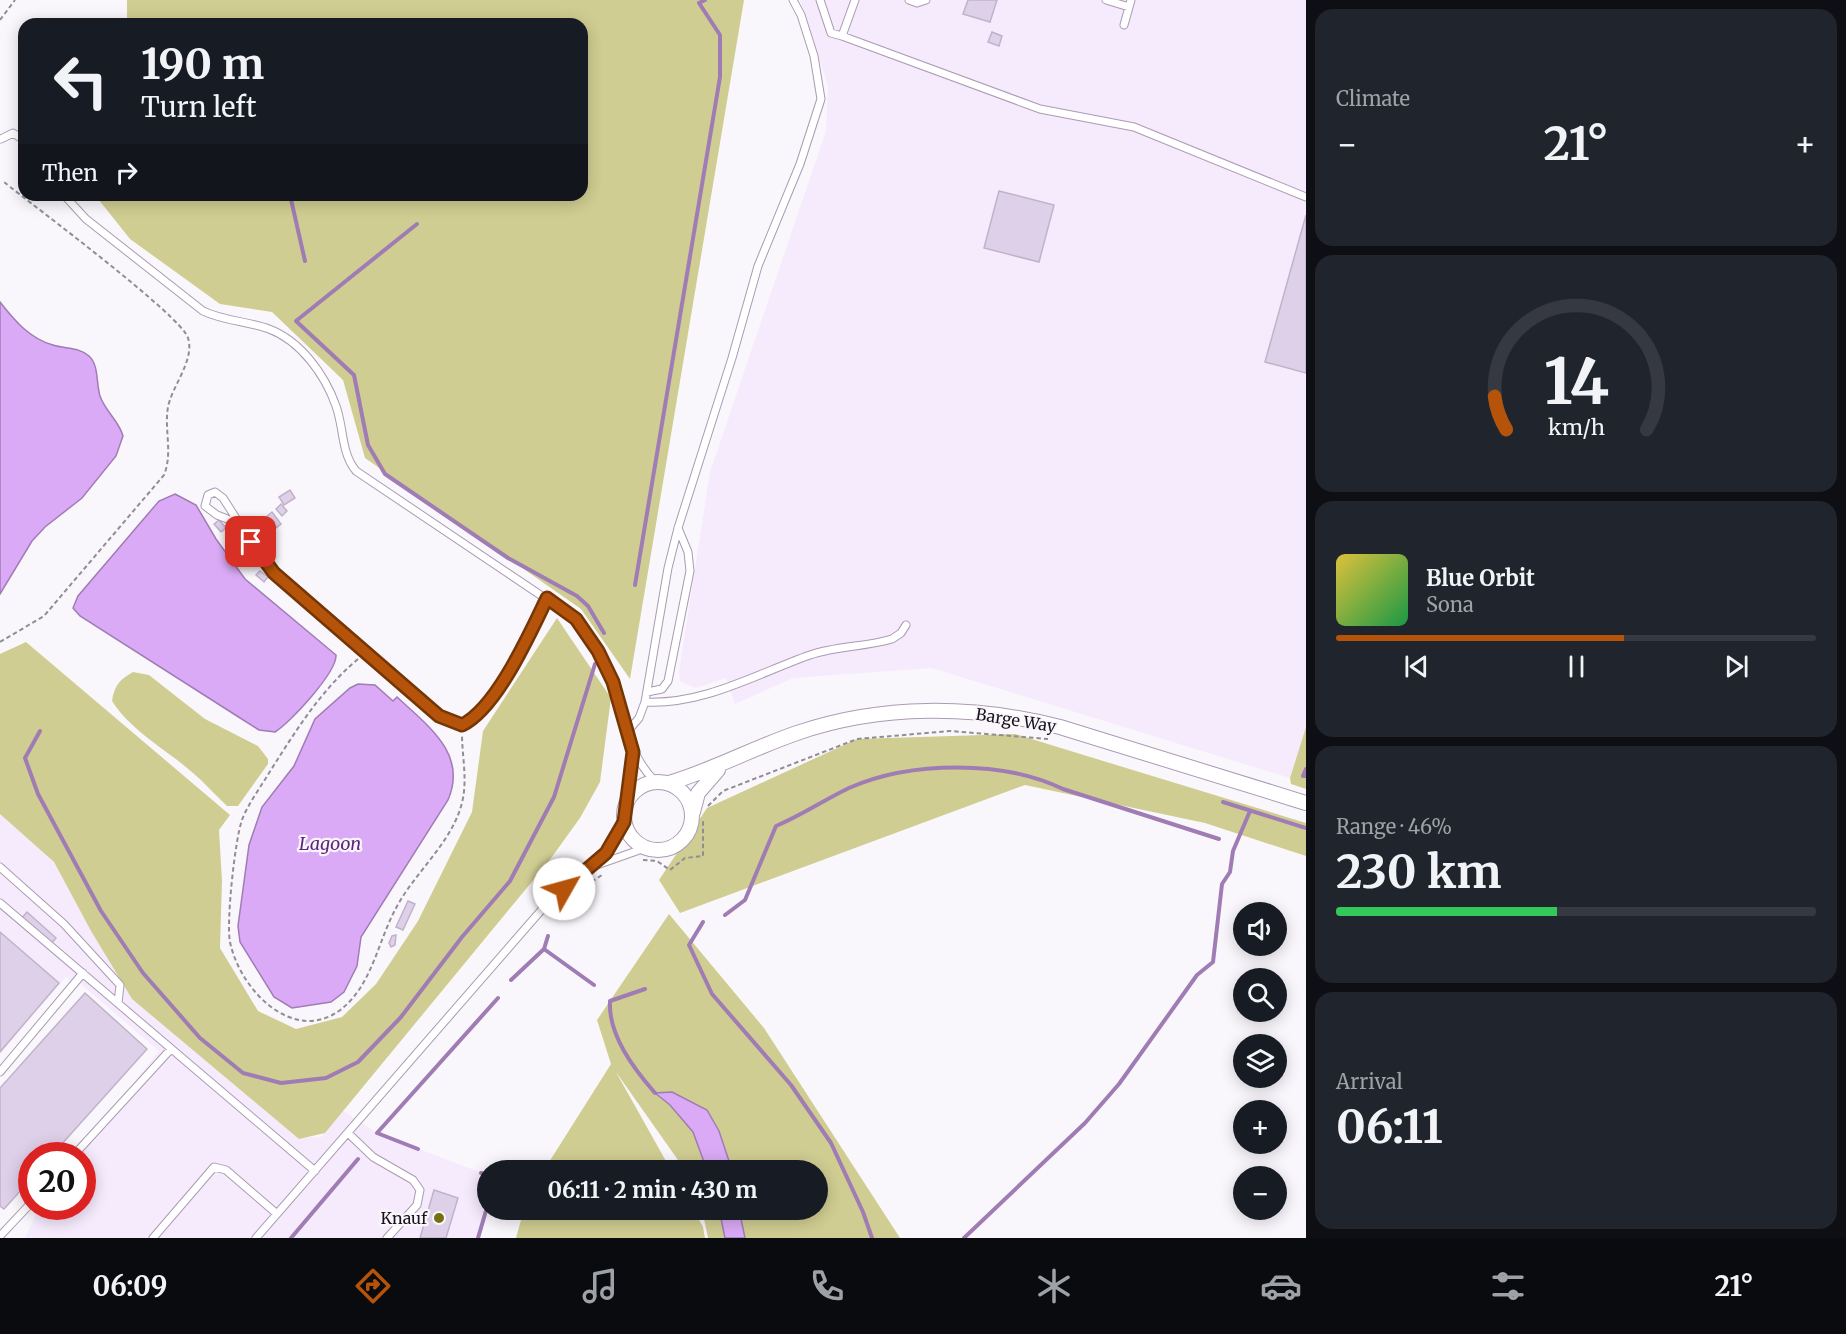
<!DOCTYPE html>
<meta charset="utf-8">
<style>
:root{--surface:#171b24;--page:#20242c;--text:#f1f3f6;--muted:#9ea1a6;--line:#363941;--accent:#b45309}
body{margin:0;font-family:Merriweather,serif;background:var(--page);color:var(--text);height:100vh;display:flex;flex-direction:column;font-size:22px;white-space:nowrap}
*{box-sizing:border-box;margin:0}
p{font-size:20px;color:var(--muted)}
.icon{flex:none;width:33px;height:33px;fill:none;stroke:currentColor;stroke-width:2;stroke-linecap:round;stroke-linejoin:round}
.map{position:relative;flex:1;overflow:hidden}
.panel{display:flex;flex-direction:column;gap:9px;padding:9px;background:#0d0f14;width:540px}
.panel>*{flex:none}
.banner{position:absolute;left:18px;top:18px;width:570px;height:183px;border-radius:18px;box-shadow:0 3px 15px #0003;background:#171b24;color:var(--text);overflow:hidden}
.controls{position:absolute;left:1233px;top:902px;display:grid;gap:12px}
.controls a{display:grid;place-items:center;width:54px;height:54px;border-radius:50%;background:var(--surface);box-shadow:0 3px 15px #0003;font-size:30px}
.speed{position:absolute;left:18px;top:1142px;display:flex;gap:12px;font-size:30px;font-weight:700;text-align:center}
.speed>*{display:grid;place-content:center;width:78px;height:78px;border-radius:50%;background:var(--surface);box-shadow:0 3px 15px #0003;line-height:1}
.speed .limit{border:9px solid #d22;background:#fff;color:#111}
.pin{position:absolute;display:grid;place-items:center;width:51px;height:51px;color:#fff;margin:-26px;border-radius:12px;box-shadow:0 3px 9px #0006}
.me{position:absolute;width:66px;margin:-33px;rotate:52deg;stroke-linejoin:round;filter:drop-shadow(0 0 4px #0008)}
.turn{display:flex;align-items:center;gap:21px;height:126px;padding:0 24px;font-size:27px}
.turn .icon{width:78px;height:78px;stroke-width:2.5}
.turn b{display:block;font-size:42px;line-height:51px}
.then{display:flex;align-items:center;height:57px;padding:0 24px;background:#0003;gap:12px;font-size:22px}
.big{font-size:45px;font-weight:700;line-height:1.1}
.panel .tile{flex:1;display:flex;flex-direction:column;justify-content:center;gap:9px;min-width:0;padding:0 21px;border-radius:18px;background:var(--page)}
.panel .dial{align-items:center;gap:0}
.dial svg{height:156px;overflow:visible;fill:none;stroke:var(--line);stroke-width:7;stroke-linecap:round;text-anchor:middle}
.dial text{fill:var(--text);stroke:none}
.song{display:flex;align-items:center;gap:18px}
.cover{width:72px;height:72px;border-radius:9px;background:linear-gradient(135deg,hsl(50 70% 55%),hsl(140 70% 35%))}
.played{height:6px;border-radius:3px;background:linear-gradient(90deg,var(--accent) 60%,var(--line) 60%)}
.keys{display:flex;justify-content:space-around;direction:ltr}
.heat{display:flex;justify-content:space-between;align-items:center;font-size:33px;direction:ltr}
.charge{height:9px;border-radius:4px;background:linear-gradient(90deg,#34c759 46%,var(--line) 0)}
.trip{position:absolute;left:477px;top:1160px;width:351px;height:60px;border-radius:30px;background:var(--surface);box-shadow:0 3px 15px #0003;font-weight:700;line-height:60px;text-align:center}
.tabs{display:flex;height:96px;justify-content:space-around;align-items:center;background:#090b0e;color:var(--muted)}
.tabs .icon{width:42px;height:42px}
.tabs .selected{color:var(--accent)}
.tabs b{font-size:27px;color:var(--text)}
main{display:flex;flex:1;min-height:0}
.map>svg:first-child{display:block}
.built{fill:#f6eafd}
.green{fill:#d0cd92}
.water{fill:#daaaf6;stroke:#a07cb4;stroke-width:1.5}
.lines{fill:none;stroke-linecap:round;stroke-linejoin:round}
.stream{stroke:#a07cb4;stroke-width:4}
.building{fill:#dfd0e9;stroke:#c1b2cb;stroke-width:1.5}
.lane-casing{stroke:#aa9bb3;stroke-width:9}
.street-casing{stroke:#aa9bb3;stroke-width:16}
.path{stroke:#918d94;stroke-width:2;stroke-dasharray:4.5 3;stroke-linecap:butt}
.lane{stroke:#fff;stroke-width:7}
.street{stroke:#fff;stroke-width:14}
.route-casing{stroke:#753606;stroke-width:15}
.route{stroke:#b45309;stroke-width:10}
.poi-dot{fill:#756f0f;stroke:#faf7fc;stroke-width:2}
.labels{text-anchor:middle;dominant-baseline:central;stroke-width:4.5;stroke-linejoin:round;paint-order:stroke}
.street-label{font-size:16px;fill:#17121b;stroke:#faf7fc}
.poi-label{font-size:16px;fill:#17121b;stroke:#faf7fc;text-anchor:end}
.water-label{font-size:18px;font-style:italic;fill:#5f257c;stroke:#faf7fc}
</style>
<main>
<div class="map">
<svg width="1306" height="1238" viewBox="0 0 1306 1238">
<rect width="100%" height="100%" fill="#faf7fc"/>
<path class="built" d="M800,0h506v727l-16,51 -358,-110 -139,10 -58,26 -9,-26 -30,10 -16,-7 -1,-9 31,-200 116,-341 2,-45z
M0,814l54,48 37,69 41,68 166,139 23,-1 21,-27 35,23 110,42v29l-10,34h-452l15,-32h42v-51h-6l83,-104 -84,-72 -3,3 -6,-5 -66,76z"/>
<path class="green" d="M127,0h617l-114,679 -49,-70 -216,-151 -22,-78 -71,-68 -52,-8 -90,-65 -35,-44h487v-171h-455z
M557,618l54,80 -11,84 -20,36 -31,43 -224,272 -26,6 -167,-140 -41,-68 -37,-69 -54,-48v-160l26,-12 204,173 -11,15 3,51 -2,67 38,63 38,18 46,-12 34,-33 42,-63 54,-109 11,-81z
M133,672l16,3 56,44 53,27 10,13v5l-30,42h-11c-12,-11 -22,-23 -34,-33 -27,-24 -61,-41 -81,-72 2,-15 8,-22 21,-29z
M1306,727v62l-15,-5 -1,-6z
M1015,734l291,89v33l-101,-33 -180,-38 -345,128 -21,-33 48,-72 150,-69z
M669,914l95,114 136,210h-192l-6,-29h116v-39h-133l-69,-98 55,98h-127l67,-106 -14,-44z
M524,1209h169l10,18 2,11h-189z"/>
<path class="water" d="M0,302c14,18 30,37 53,43 12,4 26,2 36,11 10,9 7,27 11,40 5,15 19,25 23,40l-7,20 -34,42 -37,29 -13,14 -32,53z
M175,494l21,11 20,34 29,40 91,76c1,17 -46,68 -61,77l-16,-2 -22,-14 -157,-100 -7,-8 5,-12 81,-95z
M358,684l17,1 18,16 4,-4c31,29 71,57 51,103l-87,137 -4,29 -13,26 -13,10 -39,6 -18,-11 -34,-55 -2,-16 11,-81 13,-38 32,-41 21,-47 35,-31z
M672,1092l35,18 12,21 13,39h-25l-14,-38 -23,-27 -15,-12z
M719,1209h20l6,29h-20z"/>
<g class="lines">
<path class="stream" d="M290,195l15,66
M417,224l-121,97 58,54 14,70 17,29 123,84 69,38 11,10 16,27
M635,585l85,-508v-42l-21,-32 6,-3
M40,731l-15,27 13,36 63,117 42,62 57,65 43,35 38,10 45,-5 32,-16 43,-45 61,-80 48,-56 44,-84 41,-133
M1306,769l-3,7h3
M1223,802l83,26
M725,915l20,-15 31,-74c26,-11 48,-26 73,-38 61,-27 155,-28 214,1l156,50
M703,922l-14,23 23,49 79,91 40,58 32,69 9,26
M544,949l4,-13
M511,980l33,-31 50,36
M645,989l-35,12c-2,34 24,68 45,92
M418,1149l-41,-16 121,-135
M481,1173l7,2
M291,1238l67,-79
M478,1238l10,-34
M964,1238l121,-115 34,-39 78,-109 16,-13 9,-78 8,-12 3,-21 17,-40"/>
</g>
<path class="building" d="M968,0h29l-7,22 -27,-8z
M992,32l10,4 -3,10 -11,-4z
M999,191l55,14 -15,57 -55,-14z
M1306,215v158l-41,-11z
M290,490l5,8 -11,7 -5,-8z
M281,504l6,7 -5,5 -6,-7z
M272,512l9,12 -5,4 -10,-11z
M219,520l7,8 -5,4 -7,-8z
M260,571l8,6 -4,5 -8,-7z
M408,901l7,3 -12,26 -7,-3z
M27,912l29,26 -7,8 -29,-26z
M0,932l59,51 -59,69z
M396,935l-1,10 -4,2 -2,-4 3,-7z
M85,993l62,56 -95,106h-20v23l-28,31 -4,-3v-118z
M434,1190l24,8 -12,40h-26z"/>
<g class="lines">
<defs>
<path id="lane" d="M820,0l11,33 11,3 13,-36
M909,0l8,3 9,-3
M1106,0l23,7
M1124,25l7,-25
M842,36l198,73 94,18 172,70
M1,139l12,-6 11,7
M64,195l22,24 117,92c21,10 44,10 66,18 32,12 56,46 67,77 8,22 5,47 20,65l220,148c14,19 28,39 36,61 13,36 15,75 44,102
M240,524l-23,-9 -12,-9 3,-11 7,-3 8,6 45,70 171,148 23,9c36,-18 68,-92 85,-127
M647,692l15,-3 6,-8 22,-110 -2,-19 -10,-24
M645,702c59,3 111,-28 165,-47 26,-9 55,-8 82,-16l9,-6 5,-8
M628,731l11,-13 6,-16 23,-134 10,-40 54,-170 26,-92 42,-102 21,-65 -7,-43 -13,-41 -8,-15
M628,800l5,-48
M597,865l48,-17
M0,867l64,57 56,61 -2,18
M0,903l315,268
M0,1072l83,-99
M348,1133l25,24 40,23 7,10 -3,15 -30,33
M74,1155l97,-106
M0,1236l32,-34
M153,1238l61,-71 12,3 51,44
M256,1238l295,-339 55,-46 18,-32"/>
<path id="street" d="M624 816a34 34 0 1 1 68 0a34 34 0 1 1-68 0Z
M669,783c44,-13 84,-35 128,-50 84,-29 177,-28 263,-6l246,76
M693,812l5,-19 20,-23"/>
</defs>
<use href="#lane" class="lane-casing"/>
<use href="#street" class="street-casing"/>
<path class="path" d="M0,20l15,-20
M0,642l44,-26 120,-141c9,-22 0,-46 4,-68 4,-21 27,-47 20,-69 -6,-22 -157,-134 -184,-156
M358,659c-38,32 -63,73 -89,114 -9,15 -21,31 -27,47 -7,19 -16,103 -12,122 11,53 73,111 121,58 22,-24 29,-62 44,-90 19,-38 60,-69 68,-112 4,-21 -1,-43 -1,-64
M708,806l15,-15 134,-52 93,-8 98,8
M643,860l14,1 13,9 15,-12 18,-2v-36
M579,890l23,-15"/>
<use href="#lane" class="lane"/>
<use href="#street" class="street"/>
</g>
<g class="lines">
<defs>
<path id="route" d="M251,542l23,31 165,143 23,9c35,-17 68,-92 85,-127l29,21 22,32 15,31 20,70 -9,70 -18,31 -42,36"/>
</defs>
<use href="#route" class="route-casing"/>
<use href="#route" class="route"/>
</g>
<circle class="poi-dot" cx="439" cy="1218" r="6"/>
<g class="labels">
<g class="street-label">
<text transform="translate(1016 720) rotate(9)">Barge Way</text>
</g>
<g class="poi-label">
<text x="427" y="1218">Knauf</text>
</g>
<g class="water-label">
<text x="330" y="843">Lagoon</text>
</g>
</g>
</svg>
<div class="controls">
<a><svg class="icon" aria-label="sound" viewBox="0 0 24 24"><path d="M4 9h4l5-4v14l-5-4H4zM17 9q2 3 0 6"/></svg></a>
<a><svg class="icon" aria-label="search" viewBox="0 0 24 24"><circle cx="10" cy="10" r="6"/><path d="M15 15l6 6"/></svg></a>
<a><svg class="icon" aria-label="layers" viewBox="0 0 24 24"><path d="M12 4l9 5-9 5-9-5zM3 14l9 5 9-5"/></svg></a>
<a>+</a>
<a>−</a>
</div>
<div class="speed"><div class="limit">20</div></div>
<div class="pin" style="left:251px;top:542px;background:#d93025"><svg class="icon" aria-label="arrive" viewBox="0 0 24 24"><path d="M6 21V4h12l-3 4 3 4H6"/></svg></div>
<svg class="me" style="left:564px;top:889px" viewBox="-20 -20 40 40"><circle r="19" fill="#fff"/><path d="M0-13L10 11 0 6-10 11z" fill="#b45309"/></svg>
<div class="trip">06:11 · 2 min · 430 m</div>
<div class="banner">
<div class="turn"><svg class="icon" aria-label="left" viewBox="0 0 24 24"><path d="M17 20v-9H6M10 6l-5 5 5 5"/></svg><div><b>190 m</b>Turn left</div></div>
<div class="then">Then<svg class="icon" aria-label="right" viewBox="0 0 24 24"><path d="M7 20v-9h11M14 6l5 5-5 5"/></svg></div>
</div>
</div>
<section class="panel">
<div class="tile"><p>Climate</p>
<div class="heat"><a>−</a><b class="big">21°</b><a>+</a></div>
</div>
<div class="tile dial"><svg viewBox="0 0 100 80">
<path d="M14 69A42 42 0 1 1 86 69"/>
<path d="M14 69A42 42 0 0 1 8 52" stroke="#b45309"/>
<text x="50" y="56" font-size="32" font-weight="700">14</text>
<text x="50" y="72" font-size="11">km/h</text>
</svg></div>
<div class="tile">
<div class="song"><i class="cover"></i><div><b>Blue Orbit</b><p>Sona</p></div></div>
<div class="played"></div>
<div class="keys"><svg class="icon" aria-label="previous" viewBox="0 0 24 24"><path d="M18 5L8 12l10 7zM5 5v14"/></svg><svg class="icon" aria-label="pause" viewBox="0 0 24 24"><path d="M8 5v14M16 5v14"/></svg><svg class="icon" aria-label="next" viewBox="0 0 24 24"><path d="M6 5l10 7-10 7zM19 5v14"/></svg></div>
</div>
<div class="tile"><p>Range · 46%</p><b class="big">230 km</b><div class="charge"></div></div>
<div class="tile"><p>Arrival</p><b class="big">06:11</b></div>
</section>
</main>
<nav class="tabs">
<b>06:09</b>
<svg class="icon selected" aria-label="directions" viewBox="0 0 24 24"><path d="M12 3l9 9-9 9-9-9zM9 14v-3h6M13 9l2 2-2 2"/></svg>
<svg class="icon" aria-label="music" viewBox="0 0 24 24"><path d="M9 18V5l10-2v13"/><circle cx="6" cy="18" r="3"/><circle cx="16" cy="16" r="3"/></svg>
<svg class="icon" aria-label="phone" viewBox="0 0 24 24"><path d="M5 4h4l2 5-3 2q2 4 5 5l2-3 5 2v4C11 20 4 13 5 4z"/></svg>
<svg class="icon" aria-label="climate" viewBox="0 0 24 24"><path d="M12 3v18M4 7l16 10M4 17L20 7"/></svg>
<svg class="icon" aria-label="car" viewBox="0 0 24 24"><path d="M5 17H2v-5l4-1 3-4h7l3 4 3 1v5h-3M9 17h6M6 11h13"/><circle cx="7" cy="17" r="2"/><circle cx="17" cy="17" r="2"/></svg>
<svg class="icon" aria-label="filters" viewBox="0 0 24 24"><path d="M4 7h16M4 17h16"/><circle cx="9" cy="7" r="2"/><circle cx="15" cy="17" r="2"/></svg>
<b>21°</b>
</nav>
